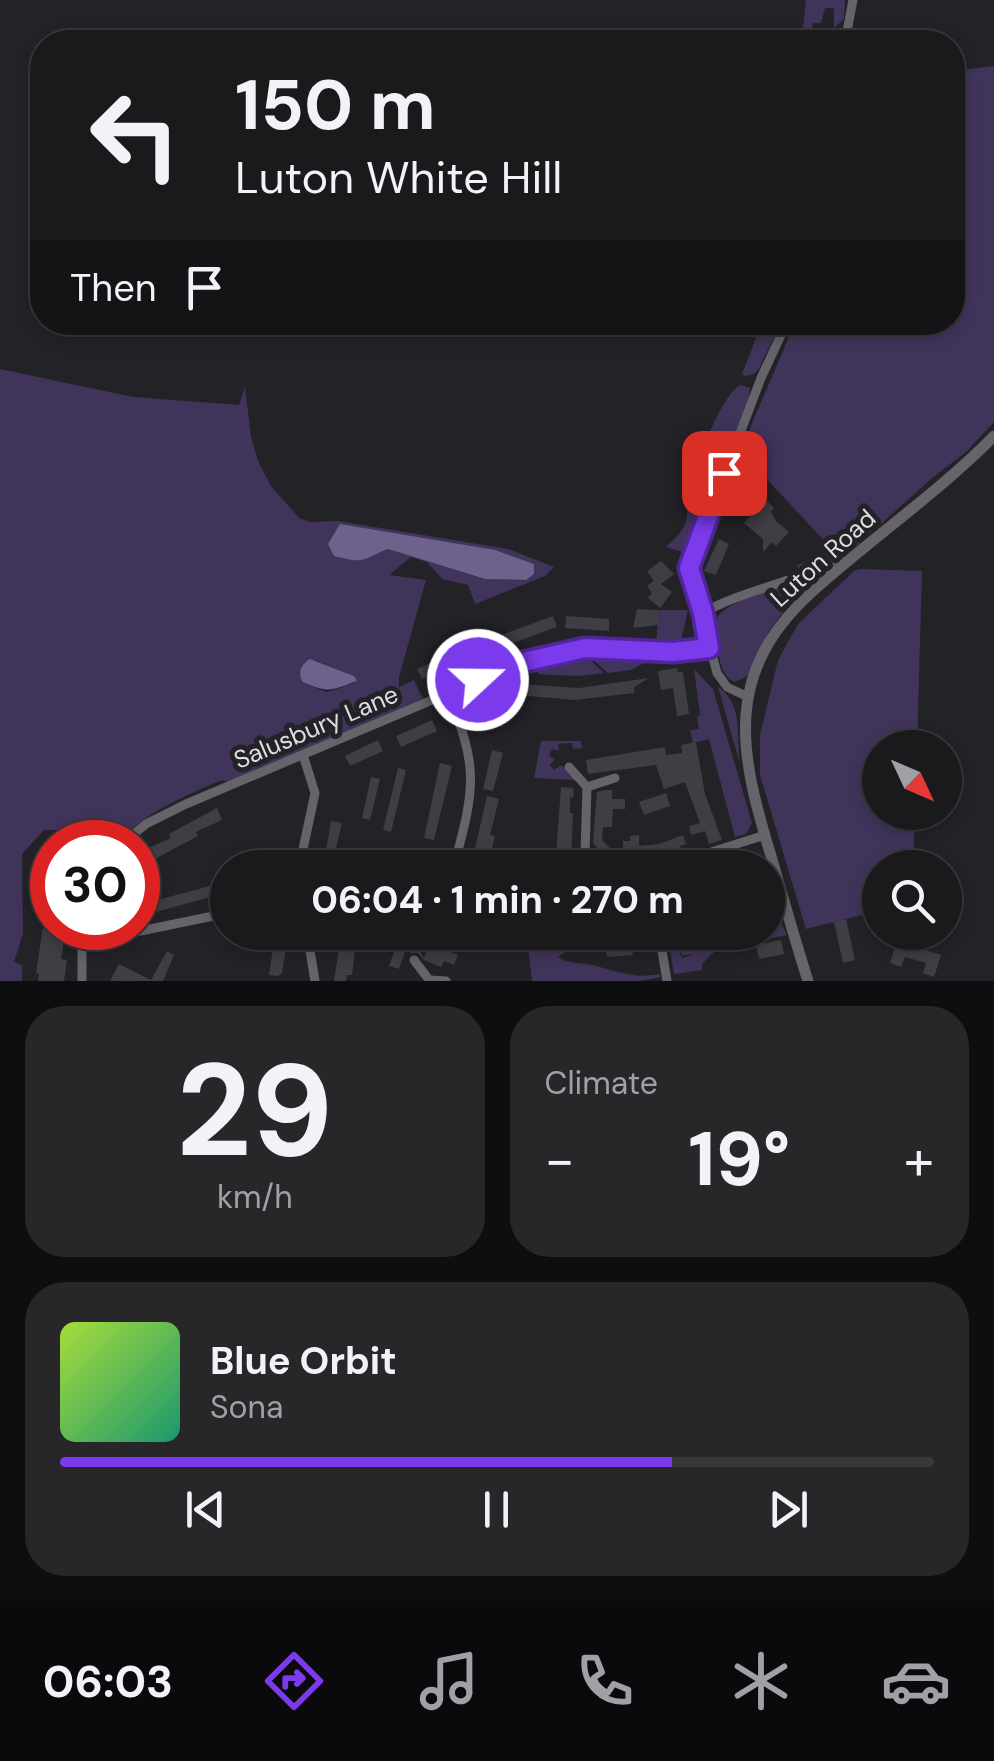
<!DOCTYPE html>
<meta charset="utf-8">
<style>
:root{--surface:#1a1a1d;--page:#27272a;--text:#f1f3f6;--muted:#9fa1a4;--line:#38383b;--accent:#7c3aed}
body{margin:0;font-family:"DM Sans",sans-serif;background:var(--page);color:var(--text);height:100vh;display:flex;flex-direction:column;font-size:38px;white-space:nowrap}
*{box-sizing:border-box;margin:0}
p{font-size:32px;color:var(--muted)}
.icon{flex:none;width:55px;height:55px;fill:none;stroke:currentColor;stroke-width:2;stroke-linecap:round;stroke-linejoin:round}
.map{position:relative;height:981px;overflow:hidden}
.details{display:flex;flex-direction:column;gap:25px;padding:25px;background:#0e0e10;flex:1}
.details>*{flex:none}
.guide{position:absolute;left:30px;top:30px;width:935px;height:305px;border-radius:40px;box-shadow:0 5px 15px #0003,0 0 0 2px var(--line);background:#1a1a1d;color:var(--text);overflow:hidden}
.needle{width:65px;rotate:134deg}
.fabs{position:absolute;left:862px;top:730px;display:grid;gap:20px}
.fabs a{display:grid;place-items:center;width:100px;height:100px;border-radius:50%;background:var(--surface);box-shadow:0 5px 15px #0003,0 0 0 2px var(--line);font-size:50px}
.speed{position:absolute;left:30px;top:820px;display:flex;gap:20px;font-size:50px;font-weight:700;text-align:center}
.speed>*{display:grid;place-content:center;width:130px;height:130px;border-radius:50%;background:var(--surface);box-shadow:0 5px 15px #0003,0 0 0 2px var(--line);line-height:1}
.speed .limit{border:15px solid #d22;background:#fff;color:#111}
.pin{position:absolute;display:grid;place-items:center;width:85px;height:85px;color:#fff;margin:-42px;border-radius:20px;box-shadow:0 5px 15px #0006}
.me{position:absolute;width:110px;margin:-55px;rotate:69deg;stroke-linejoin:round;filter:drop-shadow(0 0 8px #0008)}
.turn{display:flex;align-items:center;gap:35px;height:210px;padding:0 40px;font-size:45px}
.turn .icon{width:130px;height:130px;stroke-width:2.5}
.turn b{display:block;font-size:70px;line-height:85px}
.then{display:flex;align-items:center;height:95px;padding:0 40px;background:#0003;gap:20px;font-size:38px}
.big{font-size:75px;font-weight:700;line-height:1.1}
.details .tile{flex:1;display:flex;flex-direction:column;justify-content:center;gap:15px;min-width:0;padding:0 35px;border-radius:40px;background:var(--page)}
.details .dial{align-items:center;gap:0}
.dial b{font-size:130px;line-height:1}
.song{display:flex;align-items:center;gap:30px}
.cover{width:120px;height:120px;border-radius:15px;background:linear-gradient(135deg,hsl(80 70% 55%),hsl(160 70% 35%))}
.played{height:10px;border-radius:5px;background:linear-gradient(90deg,var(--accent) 70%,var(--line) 70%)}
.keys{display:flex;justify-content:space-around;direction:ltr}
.heat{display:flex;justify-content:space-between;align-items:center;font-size:55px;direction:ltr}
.details .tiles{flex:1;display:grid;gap:25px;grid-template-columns:1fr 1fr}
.tile:last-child{grid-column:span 2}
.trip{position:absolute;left:210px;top:850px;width:575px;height:100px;border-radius:50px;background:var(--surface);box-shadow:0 5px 15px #0003,0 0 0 2px var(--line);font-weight:700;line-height:100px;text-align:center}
.menu{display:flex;height:160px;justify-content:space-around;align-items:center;background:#0a0a0c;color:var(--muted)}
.menu .icon{width:70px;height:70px}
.menu .on{color:var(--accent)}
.menu b{font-size:45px;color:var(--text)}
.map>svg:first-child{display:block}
.green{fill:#41345b;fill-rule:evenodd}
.water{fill:#6e618c}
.building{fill:#3f3e44}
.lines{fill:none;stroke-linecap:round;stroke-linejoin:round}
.minor{stroke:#66646b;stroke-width:9}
.tertiary{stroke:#66646b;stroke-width:11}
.route-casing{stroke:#51269a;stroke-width:25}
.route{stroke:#7c3aed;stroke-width:18}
.labels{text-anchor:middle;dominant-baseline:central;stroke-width:10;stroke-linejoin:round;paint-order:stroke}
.street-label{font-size:25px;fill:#dedde1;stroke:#232227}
</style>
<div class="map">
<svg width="994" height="981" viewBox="0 0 994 981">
<rect width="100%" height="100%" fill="#232227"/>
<path class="green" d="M806,0h39l-1,19 -10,9v-20h-9l-4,15h-8l-1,5h-9z
M994,66v356l-28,30 -34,26 -149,134 -14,19 -21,45 -13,6c-14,-6 -14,-19 -18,-33 -2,-8 -6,-15 -4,-23 7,-32 90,-39 116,-61l-30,7 -2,-7 25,-8 8,-10 -65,-70 -27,-18c17,-47 39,-90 56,-136l158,-1 1,-251z
M762,323h19l-23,47 -4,4 -9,2 -3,-2z
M0,369l133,28 106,8 6,-18 6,50 7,24 13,25 28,32 12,4 27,-1 170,28 46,18 -9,9 -70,28 -7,-19 -26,-6 -15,-17 -16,-5 -22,18 37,5 -27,97v10l15,-7 9,19 -195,83 -6,-2c-36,15 -77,33 -105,62h-24l-12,-12h-37l-22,24 1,79 -9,29 8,3v16h-22zM340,524l76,15 110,41 -41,-1 -97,-30 -13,6zM314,660l40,16 1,7 -28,9 -18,-7z
M740,385l10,3 -2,17 -58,149 -24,-7c5,-5 12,-11 16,-17 7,-11 4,-19 6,-31 3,-24 32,-103 52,-114z
M860,569l62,2 -5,176 -37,1v64l35,1 -2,54 -33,1v46l-6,-2 -68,17 -46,-154v-40l18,-75 20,-36 56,-53z
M659,610h29l-8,35 -24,-3z
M591,653l90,3 3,3 -36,2 -17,9 -23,3 -19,-17z
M562,657l3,3 22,-3 17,16 -26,3 -40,-2v-11z
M694,669l19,20 39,134 -6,11 -11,3 -26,-98 -16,4 -3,-13 9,-1 -2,-13 3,-1z
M718,687c26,17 18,50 22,77z
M541,741h40l1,7 -9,1 -1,-6 -14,1 1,7 -7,-2 -3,7 6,3 -5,6 4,5 7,-5 17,15 -44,-2z
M768,874l10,43 9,18 -70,14 -15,15v6l-28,4 -4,-26 7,-1 5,11c16,-4 20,-14 34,-23 12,-7 37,-3 52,-3z
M515,933h24l18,16 9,-1v3l-8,6c11,8 25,5 38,9 23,6 39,13 64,8v3l-19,4h-109l-4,-36z"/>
<path class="water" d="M340,524l155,26 39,14v10l-8,6 -41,-1 -97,-30c-27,11 -23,15 -54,7l-6,-12z
M310,659l44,17 3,5c-25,9 -27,13 -54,1 -6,-8 -2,-18 7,-23z"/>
<path class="building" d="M765,499l9,9 -3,4 5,9 13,11 -13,14 -4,-4 -9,10v-13l-19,-16z
M719,539l10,5 -13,31 -12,-4z
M661,561l13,13 -13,10 11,8 -12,16 -12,-10 4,-5 -5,-7 7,-5 -7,-10z
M637,609l22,1 -1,15 -25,3z
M553,616l4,11 -60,22 -4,-11z
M566,616l43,3v12l-44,-3z
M477,643l4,11 -59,25 -5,-10z
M677,668l1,4h5l6,42 -12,2 -4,-28 -12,2 -3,-19z
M649,678l-15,9v6l-59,7 -58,-5 1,-11 61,4z
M501,690l6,11 -36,16 -5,-11z
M432,720l5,11 -36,16 -5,-11z
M378,740l5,11 -33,15 -5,-10z
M696,742l9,52 17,46 -13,4 -4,-13 -14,4 -2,-9 11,-3 -15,-41 -21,7 -8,-24 -68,9 -2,-14 79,-13 1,8 16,-2 -1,-8z
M492,750l11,3 -10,38 -10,-2z
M440,763l12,3 -18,74 -10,-2z
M398,768l8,2 -15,62 -8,-2z
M371,777l9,2 -10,41 -8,-2z
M561,787l13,1 -1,10 -3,-1v16h3l-2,55h-16z
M605,790h7v9h13v10h-12l-1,18h-9l-1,13 10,10h11v-9h7v-5l9,-1v11l20,-2 24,-9 3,9 -6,2 2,5 -41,9 -2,-11 1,4h-17l-1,6 -15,-1 -14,-15 4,-51z
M666,793l4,13 -26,9 -5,-13z
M487,796l12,3 -9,36 5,1 -8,32h-10l4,-19 -6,-1z
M217,808l5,12 -26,12 2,4 -47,25 -5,-12 25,-11 -2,-4z
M331,821l11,2 -8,33 3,1 -2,11h-12z
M48,868h4v60h9l-2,12h5l-3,19 6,1 -3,21h-26l1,-7 -3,-1 9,-59 -7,-1z
M228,881v11l-83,23 -2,-11z
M846,919l9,41 -12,3 -9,-41z
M549,932l53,2 2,12 -25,3 -1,-5 -28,3z
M676,932h18l1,21 -13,3z
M413,937l11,21 4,-11 6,3 2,-4 22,9 -4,10 -10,-4 -3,6 -17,-7 -6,-7h-8l-3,-7 -8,23 -10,-3 7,-20z
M631,940l2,15 -26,2 -2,-14z
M781,940l3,14 -25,5 -3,-14z
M897,941l44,14 -7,22 -11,-4 3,-10 -21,-6 -4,10 -11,-4z
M274,942l12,5 -4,27 -5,2 -8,-1z
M339,947l16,3 -3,25h-5l-1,6h-12z
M167,951l7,4 -11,26h-53l9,-17 32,16z"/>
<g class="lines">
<path class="minor" d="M845,42l8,-42
M703,613c40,-23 88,-29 129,-52
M447,693c32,72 28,95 8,169
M748,697l-21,-10 -10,-14 -28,-105 72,-190 26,-56
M569,767l18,20 -2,67 9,10 20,4
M587,787l28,-9
M124,842l22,-18 40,-20 329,-139 70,-16 88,4 36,-5
M299,868l16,-75 -12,-38
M661,868l104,-33
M307,932l8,49
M659,932l8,49
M82,943l146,-30
M414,960l16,21
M430,980l16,1
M82,981v-53"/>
<path class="tertiary" d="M808,981c-13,-41 -25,-83 -37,-125 -32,-105 -49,-184 43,-266 59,-53 125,-98 180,-154"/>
</g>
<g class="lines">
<defs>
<path id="route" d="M478,680l37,-16 70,-16 88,4 36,-4 -6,-35 -14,-45 35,-95"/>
</defs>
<use href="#route" class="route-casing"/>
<use href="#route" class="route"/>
</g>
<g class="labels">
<g class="street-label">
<text transform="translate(823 558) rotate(-42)">Luton Road</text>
<text transform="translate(316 727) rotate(-23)">Salusbury Lane</text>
</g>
</g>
</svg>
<div class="fabs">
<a><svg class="needle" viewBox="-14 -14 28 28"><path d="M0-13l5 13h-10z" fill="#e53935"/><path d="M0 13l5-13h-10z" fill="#9fa1a4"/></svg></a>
<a><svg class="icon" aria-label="search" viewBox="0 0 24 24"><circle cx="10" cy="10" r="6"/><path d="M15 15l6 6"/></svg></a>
</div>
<div class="speed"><div class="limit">30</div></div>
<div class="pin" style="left:724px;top:473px;background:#d93025"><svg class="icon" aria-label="arrive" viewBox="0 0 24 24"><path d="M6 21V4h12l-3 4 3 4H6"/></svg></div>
<svg class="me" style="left:478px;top:680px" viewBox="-20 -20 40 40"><circle r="17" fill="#7c3aed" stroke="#fff" stroke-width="3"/><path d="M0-11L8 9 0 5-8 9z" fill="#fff"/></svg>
<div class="trip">06:04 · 1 min · 270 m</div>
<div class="guide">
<div class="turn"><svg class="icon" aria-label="left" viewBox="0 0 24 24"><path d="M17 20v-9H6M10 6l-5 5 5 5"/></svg><div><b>150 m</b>Luton White Hill</div></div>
<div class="then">Then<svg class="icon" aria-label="arrive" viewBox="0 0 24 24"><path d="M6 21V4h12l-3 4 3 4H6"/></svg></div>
</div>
</div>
<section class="details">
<div class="tiles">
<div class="tile dial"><b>29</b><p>km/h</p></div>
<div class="tile"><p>Climate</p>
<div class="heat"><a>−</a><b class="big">19°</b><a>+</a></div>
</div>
<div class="tile">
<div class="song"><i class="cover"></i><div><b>Blue Orbit</b><p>Sona</p></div></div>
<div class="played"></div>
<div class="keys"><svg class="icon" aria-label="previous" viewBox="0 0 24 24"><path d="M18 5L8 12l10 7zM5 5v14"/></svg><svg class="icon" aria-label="pause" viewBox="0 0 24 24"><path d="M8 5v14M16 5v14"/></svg><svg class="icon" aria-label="next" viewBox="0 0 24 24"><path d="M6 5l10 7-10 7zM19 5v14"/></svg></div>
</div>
</div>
</section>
<nav class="menu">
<b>06:03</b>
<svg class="icon on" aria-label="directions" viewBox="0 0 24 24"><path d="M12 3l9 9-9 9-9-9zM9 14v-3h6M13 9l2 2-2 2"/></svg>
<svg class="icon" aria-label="music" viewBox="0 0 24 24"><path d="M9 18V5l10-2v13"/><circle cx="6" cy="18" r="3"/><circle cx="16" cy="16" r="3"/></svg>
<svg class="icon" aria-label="phone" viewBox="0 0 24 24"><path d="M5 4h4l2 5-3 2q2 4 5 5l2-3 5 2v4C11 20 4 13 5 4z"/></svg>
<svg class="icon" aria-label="climate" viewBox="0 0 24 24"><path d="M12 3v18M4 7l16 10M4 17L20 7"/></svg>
<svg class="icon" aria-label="car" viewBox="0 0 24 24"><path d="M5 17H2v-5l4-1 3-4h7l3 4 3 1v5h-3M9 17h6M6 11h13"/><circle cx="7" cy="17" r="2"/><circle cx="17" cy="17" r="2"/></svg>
</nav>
